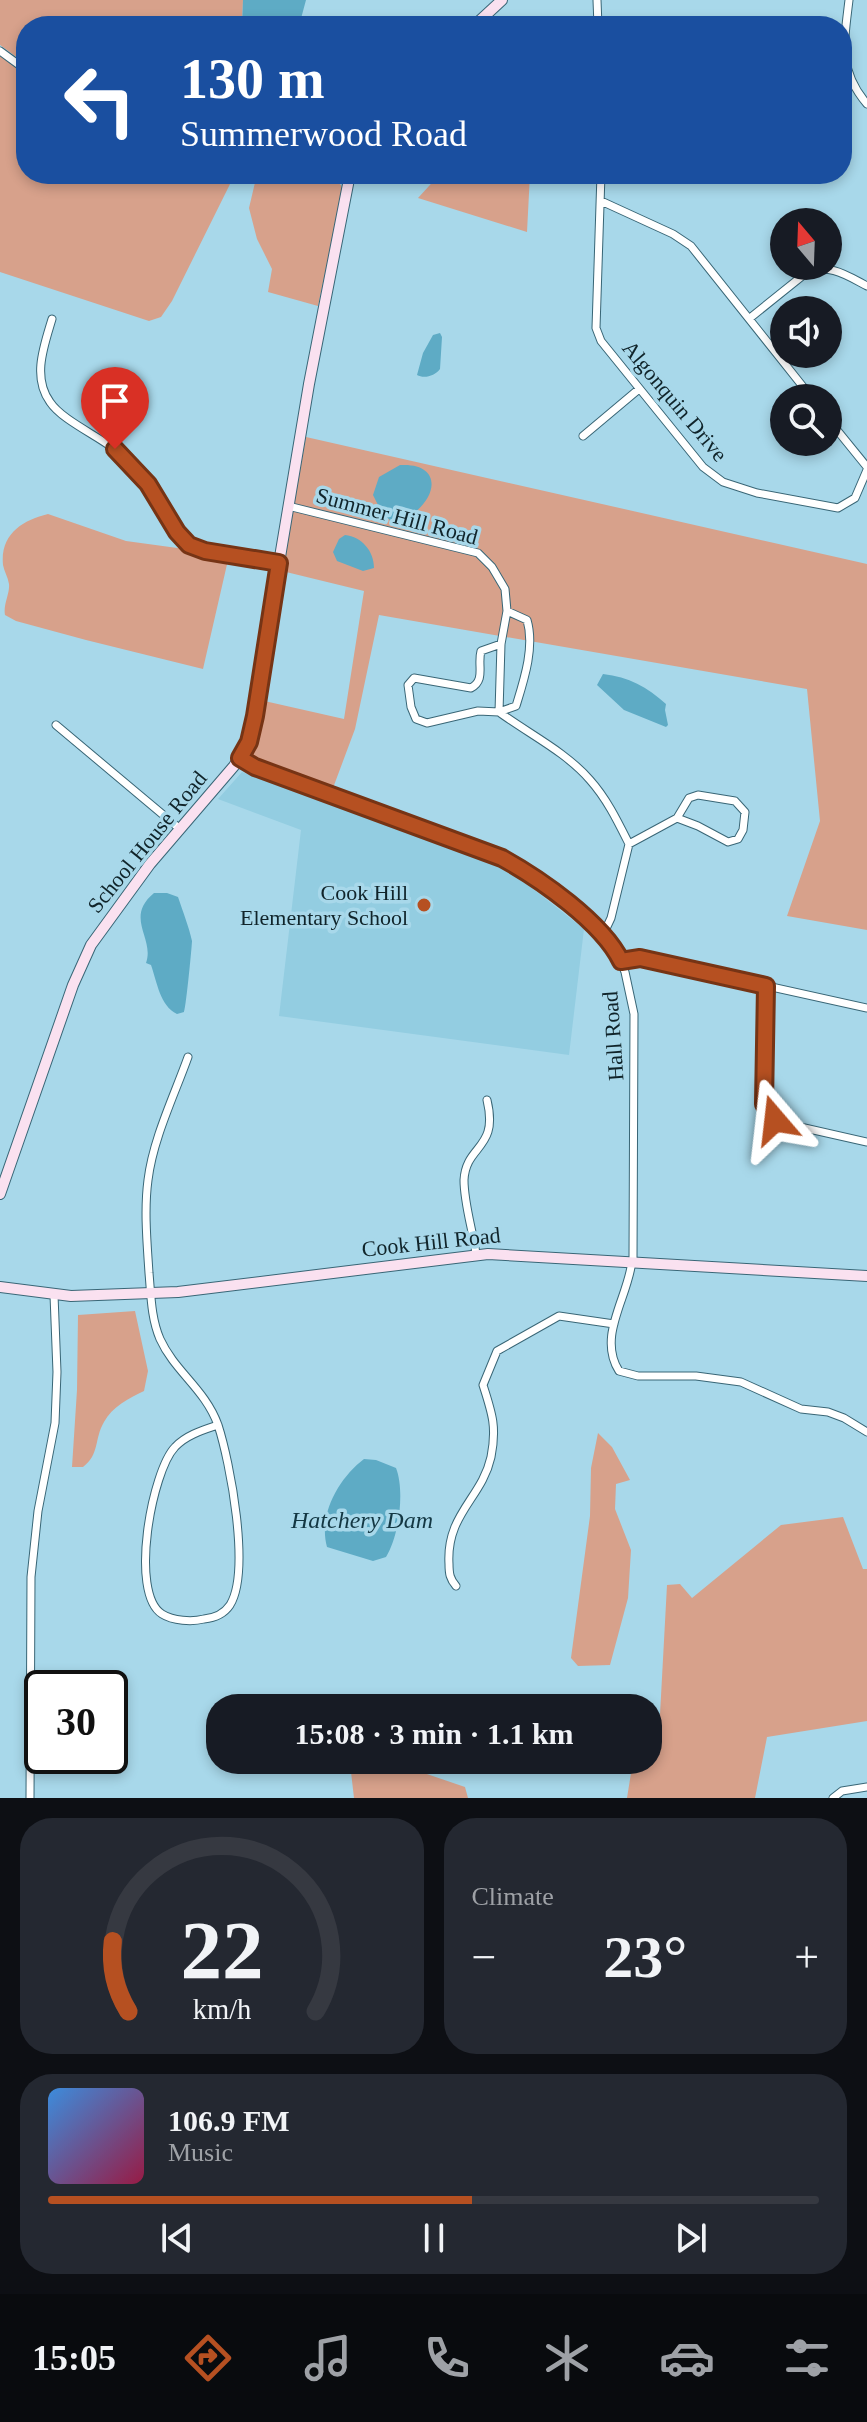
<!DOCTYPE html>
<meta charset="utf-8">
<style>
:root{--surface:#171b24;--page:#242831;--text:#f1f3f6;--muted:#9ea1a6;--line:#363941;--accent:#b65021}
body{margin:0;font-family:Georgia,serif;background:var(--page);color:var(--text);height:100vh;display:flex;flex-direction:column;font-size:30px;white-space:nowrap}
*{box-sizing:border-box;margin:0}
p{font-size:26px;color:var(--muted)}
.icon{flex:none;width:44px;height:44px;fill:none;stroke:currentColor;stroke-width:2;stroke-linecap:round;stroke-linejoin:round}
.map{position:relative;height:1798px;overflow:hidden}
.details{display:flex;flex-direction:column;gap:20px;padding:20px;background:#0d0f14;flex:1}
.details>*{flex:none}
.guide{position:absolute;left:16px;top:16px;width:836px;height:168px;border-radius:32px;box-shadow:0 4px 12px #0003;background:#1a4fa0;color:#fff;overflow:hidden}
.needle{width:52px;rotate:341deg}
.buttons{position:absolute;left:770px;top:208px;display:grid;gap:16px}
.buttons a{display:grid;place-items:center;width:72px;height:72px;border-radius:50%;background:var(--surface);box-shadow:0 4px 12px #0003;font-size:40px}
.speed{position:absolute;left:24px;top:1670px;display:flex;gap:16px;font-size:40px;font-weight:700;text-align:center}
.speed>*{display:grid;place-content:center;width:104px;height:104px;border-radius:50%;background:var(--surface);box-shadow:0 4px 12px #0003;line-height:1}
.speed .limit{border:4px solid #111;border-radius:12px;background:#fff;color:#111}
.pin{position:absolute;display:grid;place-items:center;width:68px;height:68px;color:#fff;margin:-82px -34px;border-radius:50% 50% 50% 0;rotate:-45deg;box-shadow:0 0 8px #0007}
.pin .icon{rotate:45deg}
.me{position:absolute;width:88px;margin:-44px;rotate:343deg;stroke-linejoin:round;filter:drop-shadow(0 0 6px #0008)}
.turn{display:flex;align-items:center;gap:28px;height:168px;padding:0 32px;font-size:36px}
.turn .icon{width:104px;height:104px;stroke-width:2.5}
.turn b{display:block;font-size:56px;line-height:68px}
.big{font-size:60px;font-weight:800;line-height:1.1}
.details .tile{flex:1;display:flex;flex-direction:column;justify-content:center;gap:12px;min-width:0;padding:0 28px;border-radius:32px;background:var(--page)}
.details .dial{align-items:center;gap:0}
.dial svg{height:208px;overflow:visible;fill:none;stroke:var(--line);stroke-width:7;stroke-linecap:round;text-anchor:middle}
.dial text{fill:var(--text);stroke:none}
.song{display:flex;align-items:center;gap:24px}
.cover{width:96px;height:96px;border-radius:12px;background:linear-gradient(135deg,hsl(210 70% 55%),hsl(340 70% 35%))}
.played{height:8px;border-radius:4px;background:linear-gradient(90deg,var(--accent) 55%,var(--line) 55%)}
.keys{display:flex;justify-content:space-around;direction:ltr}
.heat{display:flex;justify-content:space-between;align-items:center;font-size:44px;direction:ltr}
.details .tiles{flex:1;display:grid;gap:20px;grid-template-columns:1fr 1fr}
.tile:last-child{grid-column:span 2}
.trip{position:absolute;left:206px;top:1694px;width:456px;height:80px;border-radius:32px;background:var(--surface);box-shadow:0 4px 12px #0003;font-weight:800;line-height:80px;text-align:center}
.menu{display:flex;height:128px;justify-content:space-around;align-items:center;background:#090b0e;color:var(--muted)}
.menu .icon{width:56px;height:56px}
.menu .on{color:var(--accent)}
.menu b{font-size:36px;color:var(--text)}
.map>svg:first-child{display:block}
.built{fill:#93cde1}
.green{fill:#d7a18b}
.water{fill:#5eabc5}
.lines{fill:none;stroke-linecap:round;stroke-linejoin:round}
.street-casing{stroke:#396676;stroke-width:9}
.secondary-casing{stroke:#396676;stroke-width:12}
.street{stroke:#fff;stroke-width:7}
.secondary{stroke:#fae1f0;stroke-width:10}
.route-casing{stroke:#763415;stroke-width:20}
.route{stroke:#b65021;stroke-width:14}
.poi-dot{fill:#b65021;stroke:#a8d8ea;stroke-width:3}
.labels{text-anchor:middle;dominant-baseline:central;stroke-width:7;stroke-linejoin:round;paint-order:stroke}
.street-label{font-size:22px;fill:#10242a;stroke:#a8d8ea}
.poi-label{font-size:22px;fill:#10242a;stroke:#a8d8ea;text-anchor:end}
.water-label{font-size:24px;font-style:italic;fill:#133743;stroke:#a8d8ea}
</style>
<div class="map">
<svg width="867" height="1798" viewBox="0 0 867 1798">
<rect width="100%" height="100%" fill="#a8d8ea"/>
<path class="built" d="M242,772l267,98 75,59 -15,126 -290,-39 22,-186 -83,-31z"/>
<path class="green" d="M0,0h243l-1,26h-216v38l-26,-19z
M0,56l26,19v99h209l-63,127 -11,16 -12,4 -149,-49z
M257,174c22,0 68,-5 84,11l1,8 -24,113 -50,-14 4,-23 -15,-30 -8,-31z
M440,174h90l-3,58 -109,-34z
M306,437l561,127v366l-80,-14 33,-95 -13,-132 -428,-74 -24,114 -22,59 -79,-28 -3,-9 9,-51 84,19 20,-128 -82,-20z
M48,514l78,27 66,9 36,10 -25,109 -117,-29 -70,-19 -11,-6c-2,-11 5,-21 4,-31 -1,-7 -5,-13 -6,-19 -3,-31 20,-45 45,-51z
M135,1311l13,60 -4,20c-15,7 -32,16 -40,31 -10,17 -4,32 -21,45h-11l5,-77 1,-75z
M598,1433l14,14 18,33 -14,4 -1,25 16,41 -3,48 -18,67 -32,1 -7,-8 19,-142 1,-48z
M843,1517l20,52h4v152l-100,16 -12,61h-128l5,-31 5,-7h11v-13l11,-14 8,-148 13,-1 12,14 89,-73z
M363,1760h50l8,12 44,15 3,11h-114l-3,-26z"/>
<path class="water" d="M243,0h63l-7,26h-57z
M440,333l2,4 -2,32c-5,7 -16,10 -23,6l6,-22 10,-18z
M400,465c52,-3 33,50 -8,57l-10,-9 -9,-18 6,-18z
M345,535c17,2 29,16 29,33l-11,3 -26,-10 -4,-9 6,-13z
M603,674c26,3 44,13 63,30l-1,6 3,15 -2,2 -42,-17 -27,-25z
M154,893h13l11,4c5,15 11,30 14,44 0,5 -6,68 -8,71l-7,2c-17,-8 -20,-32 -26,-49l-5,-2c9,-25 -22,-45 8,-70z
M364,1459l12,1 20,8c9,23 3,68 -10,89l-13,4 -46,-14c-9,-33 12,-69 37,-88z"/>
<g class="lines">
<defs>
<path id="street" d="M597,0l1,26
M849,0c-5,42 -11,70 18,104
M0,51l26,19
M332,174l17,3
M601,174l-5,154 5,13 102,126 20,15 34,11 81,15 17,-10 12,-28
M601,201l72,33 18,12 121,152
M750,318l56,-45c23,-10 40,2 61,13
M52,319c-8,27 -20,58 -2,83 14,21 57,37 78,58 7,8 14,16 20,24 14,18 22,47 41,61 20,13 66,14 90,18
M828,419l39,48
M583,436l56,-47
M288,506l190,47 14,14 13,22 2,22 -6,33 -2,68c30,22 67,40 91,68 17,19 28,42 39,64l-18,74 -8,17
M501,644l-20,7c-4,14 5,29 -10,37l-57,-10 -6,7 3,22 5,12 11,4 51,-12 21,1 17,-6c8,-26 19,-59 11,-86l-20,-9
M56,725l124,104
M240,758l15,9 247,91 37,22 64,55 14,18 8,19 9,42 -1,247
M629,844l48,-26 12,-20 9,-3 37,6 10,11 -2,18 -5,9 -10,3 -30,-16 -21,-8
M621,961l19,-3 227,50
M766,986l-2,108c0,17 7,24 23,30l80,18
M188,1057c-14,39 -35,82 -40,123 -4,30 -1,62 1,93 2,22 2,45 11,66 15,33 45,50 58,86
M476,1254c-3,-23 -12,-50 -12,-74 2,-36 35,-30 23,-80
M632,1261c-4,37 -35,75 -13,110l19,5h58l45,6 60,27 27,3 16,6 23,14
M218,1425c12,37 33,146 12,180 -6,9 -16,13 -26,14 -12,3 -31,2 -42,-5 -33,-21 -10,-143 13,-167 11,-12 28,-17 43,-22z
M456,1586c-6,-7 -7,-12 -7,-22 -3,-50 33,-66 42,-107 6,-30 1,-44 -8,-72l14,-34 62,-35 55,8
M30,1798l1,-221 7,-66 17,-88 2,-51 -3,-77
M833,1798l9,-7 25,-4"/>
<path id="secondary" d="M474,26l28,-26
M0,1194l73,-209 18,-40 59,-81 84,-98 15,-24 60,-358 41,-210
M0,1287l71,9 107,-4 310,-38 379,22"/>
</defs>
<use href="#street" class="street-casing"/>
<use href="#secondary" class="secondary-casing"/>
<use href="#street" class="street"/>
<use href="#secondary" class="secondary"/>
</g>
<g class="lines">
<defs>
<path id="route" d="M115,449l33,35 29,48 12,13 16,6 74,12 -24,153 -6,26 -9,16 15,9 247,91c38,21 100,64 119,103l19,-3 126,28 -2,118 11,16"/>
</defs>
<use href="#route" class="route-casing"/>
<use href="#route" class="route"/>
</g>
<circle class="poi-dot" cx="424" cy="905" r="8"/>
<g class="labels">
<g class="street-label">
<text transform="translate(675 401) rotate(50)">Algonquin Drive</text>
<text transform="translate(397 516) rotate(15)">Summer Hill Road</text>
<text transform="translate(147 842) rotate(-51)">School House Road</text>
<text transform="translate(613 1036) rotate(-94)">Hall Road</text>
<text transform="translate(431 1242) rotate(-6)">Cook Hill Road</text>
</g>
<g class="poi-label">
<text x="408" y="892">Cook Hill<tspan x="408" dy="25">Elementary School</tspan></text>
</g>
<g class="water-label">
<text x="362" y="1520">Hatchery Dam</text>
</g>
</g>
</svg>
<div class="buttons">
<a><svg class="needle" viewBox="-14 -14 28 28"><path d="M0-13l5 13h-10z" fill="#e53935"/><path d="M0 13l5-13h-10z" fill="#9ea1a6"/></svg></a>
<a><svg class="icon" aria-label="sound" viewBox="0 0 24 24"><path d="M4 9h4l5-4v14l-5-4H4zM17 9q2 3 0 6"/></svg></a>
<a><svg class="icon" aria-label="search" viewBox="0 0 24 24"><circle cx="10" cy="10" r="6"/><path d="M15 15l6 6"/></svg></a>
</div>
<div class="speed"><div class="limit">30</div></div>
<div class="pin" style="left:115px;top:449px;background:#d93025"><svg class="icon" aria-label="arrive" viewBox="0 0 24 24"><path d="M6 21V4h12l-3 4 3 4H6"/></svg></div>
<svg class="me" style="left:775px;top:1120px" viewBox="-20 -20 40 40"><path d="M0-17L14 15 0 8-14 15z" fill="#b65021" stroke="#fff" stroke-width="4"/></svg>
<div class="trip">15:08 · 3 min · 1.1 km</div>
<div class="guide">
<div class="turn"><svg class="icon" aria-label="left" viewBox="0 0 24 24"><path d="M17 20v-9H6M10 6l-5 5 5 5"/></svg><div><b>130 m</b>Summerwood Road</div></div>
</div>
</div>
<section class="details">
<div class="tiles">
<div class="tile dial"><svg viewBox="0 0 100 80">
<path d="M14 69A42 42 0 1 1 86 69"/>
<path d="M14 69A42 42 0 0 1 8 42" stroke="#b65021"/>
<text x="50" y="56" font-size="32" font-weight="700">22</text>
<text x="50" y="72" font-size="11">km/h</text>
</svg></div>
<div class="tile"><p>Climate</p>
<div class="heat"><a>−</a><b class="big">23°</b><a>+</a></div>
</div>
<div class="tile">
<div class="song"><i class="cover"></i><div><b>106.9 FM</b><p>Music</p></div></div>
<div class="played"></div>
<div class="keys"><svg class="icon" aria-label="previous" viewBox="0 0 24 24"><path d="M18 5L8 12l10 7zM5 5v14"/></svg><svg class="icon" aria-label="pause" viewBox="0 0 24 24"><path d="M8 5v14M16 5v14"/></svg><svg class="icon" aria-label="next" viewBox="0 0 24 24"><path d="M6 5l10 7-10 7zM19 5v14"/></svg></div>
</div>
</div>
</section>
<nav class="menu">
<b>15:05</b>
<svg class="icon on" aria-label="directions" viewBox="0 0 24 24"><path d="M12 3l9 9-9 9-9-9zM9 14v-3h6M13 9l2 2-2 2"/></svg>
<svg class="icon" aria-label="music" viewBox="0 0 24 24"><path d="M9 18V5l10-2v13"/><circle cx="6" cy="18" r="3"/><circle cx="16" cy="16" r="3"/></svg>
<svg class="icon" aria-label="phone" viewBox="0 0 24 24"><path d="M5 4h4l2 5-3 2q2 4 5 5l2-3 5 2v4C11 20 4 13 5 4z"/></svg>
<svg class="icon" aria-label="climate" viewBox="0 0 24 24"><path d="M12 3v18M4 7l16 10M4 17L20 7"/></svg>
<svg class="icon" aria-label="car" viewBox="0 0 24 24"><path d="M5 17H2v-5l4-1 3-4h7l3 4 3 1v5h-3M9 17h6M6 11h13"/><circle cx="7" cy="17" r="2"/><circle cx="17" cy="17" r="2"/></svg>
<svg class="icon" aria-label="filters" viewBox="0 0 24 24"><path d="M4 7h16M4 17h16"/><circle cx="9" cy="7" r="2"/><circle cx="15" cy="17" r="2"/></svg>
</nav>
